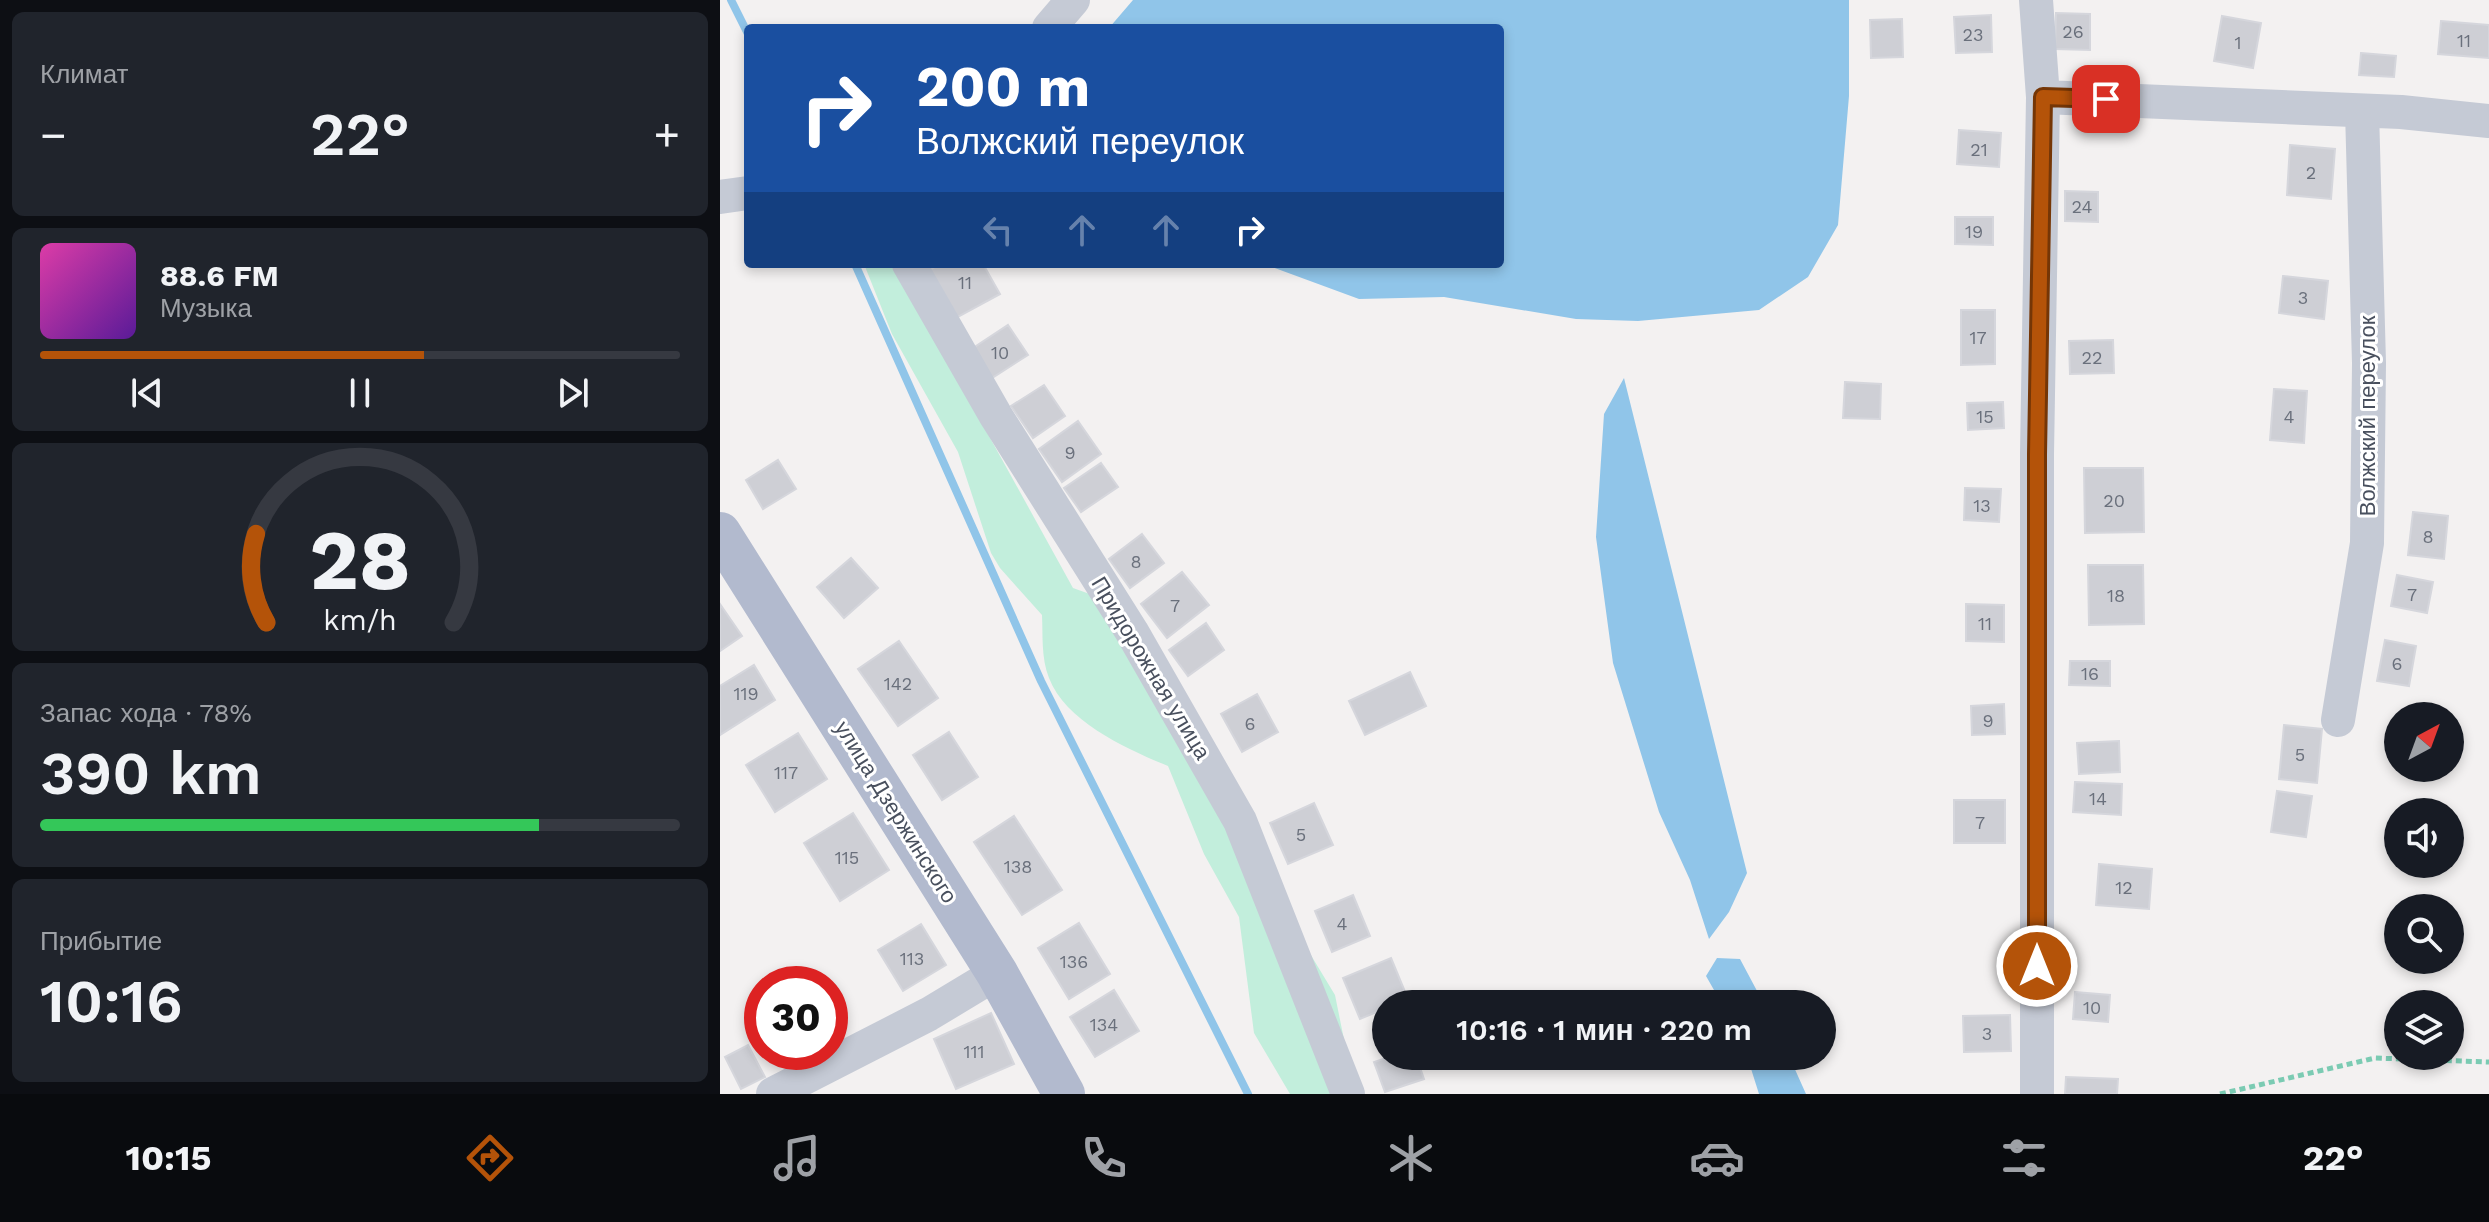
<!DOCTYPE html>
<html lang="ru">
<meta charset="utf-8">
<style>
:root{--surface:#171b24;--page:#20242c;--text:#f1f3f6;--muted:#9ea1a6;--line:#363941;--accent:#b45309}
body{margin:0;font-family:"Work Sans",sans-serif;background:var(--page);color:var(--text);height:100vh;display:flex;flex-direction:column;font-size:30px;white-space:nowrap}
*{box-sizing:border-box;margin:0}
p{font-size:26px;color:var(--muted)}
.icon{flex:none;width:44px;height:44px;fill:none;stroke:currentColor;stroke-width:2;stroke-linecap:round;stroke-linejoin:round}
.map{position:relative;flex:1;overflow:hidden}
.details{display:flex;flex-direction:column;gap:12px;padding:12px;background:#0d0f14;width:720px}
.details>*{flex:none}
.hud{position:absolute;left:24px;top:24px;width:760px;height:244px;border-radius:8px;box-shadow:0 4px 12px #0003;background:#1a4fa0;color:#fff;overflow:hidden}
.needle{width:52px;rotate:41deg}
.controls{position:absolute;left:1664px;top:702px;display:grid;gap:16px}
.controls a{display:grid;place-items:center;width:80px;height:80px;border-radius:50%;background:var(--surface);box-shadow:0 4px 12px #0003;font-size:40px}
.speed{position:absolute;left:24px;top:966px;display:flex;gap:16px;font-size:40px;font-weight:700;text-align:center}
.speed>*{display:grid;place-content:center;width:104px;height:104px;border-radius:50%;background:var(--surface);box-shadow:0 4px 12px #0003;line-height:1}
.speed .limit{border:12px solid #d22;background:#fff;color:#111}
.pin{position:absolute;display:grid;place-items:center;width:68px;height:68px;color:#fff;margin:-34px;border-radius:16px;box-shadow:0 4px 12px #0006}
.me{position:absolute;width:88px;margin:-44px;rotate:0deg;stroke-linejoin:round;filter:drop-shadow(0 0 6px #0008)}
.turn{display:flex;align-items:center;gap:28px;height:168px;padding:0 40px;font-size:36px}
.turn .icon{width:104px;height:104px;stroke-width:2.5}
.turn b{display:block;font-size:56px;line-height:68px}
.lanes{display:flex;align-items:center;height:76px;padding:0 40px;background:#0003;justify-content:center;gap:40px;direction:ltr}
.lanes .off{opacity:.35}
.big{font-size:60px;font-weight:600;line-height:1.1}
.details .card{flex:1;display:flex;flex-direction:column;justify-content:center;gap:12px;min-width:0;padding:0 28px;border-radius:12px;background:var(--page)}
.details .dial{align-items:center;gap:0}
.dial svg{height:208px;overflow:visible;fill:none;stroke:var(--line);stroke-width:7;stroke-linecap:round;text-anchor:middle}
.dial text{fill:var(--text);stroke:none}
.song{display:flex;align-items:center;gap:24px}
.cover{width:96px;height:96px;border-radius:12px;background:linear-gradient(135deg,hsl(320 70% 55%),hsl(270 70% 35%))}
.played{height:8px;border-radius:4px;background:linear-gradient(90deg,var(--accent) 60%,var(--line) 60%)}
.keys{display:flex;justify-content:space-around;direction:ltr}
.heat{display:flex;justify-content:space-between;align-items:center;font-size:44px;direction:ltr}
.charge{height:12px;border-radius:6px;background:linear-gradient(90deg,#34c759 78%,var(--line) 0)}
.trip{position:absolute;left:652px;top:990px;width:464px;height:80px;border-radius:40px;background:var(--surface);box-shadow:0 4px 12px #0003;font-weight:600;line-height:80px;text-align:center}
.menu{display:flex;height:128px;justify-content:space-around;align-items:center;background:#090b0e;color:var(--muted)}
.menu .icon{width:56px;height:56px}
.menu .current{color:var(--accent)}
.menu b{font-size:36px;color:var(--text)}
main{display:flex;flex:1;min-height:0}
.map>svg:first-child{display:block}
.green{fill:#c2eedc}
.water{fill:#90c5e9}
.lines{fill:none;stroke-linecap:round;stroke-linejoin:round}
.stream{stroke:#90c5e9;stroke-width:8}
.building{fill:#cecfd5;stroke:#d5d6dc;stroke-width:2}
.path{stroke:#7bcbb3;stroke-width:5;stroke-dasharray:6 4;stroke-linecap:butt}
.minor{stroke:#c5cad5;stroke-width:34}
.major{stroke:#b2bace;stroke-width:42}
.route-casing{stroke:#753606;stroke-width:20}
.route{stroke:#b45309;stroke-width:14}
.labels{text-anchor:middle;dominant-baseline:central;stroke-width:6;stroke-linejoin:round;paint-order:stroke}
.number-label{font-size:18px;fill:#6a707c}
.street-label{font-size:22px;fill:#49505e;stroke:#fff}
</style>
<main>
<section class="details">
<div class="card"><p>Климат</p>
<div class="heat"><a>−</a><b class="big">22°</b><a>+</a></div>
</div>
<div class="card">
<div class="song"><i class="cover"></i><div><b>88.6 FM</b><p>Музыка</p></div></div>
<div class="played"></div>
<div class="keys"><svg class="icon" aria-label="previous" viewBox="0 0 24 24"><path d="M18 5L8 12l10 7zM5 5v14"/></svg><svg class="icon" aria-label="pause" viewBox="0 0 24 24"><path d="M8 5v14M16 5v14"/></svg><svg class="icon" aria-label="next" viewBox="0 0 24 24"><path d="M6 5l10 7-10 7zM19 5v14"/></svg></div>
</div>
<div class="card dial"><svg viewBox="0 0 100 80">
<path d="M14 69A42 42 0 1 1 86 69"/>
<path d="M14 69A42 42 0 0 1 10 35" stroke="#b45309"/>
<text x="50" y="56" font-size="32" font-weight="700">28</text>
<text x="50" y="72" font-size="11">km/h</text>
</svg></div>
<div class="card"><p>Запас хода · 78%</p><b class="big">390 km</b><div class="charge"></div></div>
<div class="card"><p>Прибытие</p><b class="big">10:16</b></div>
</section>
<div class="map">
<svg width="1769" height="1094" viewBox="0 0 1769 1094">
<rect width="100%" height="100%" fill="#f3f1f1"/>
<path class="green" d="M144,264h30l179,324 50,18 111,222 101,167 20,99h-65l-36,-61 -15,-116 -35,-63 -36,-88c-41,-17 -102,-44 -119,-88 -8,-20 -6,-43 -7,-63l-42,-47 -9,-15 -33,-101 -66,-118z"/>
<path class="water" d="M413,0h716v96l-11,129 -30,52 -49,33 -121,11 -62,-2 -132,-22 -85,2 -95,-35h236v-236h-391z
M904,378l123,495 -18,39 -20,27 -19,-59 -31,-68 -46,-149 -17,-126 8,-123z
M997,958l23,1 24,45h-42l-16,-28z
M1027,1056h42l17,38h-47z"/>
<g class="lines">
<path class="stream" d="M11,0l17,34
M135,264l186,417 207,413"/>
</g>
<path class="building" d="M1336,13l34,1v36l-35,-1z
M1271,15l1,37 -36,1 -2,-36z
M1502,16l39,7 -8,45 -39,-7z
M1182,19l1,38 -32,1 -1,-38z
M1721,21l48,4v33l-51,-4z
M1641,53l35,3 -2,21 -35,-2z
M1239,130l42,3 -2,34 -42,-3z
M1570,145l45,4 -4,50 -44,-4z
M1345,191l33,1v30l-33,-1z
M1235,217h38v28l-38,-1z
M221,264h42l17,30 -44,24 -27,-48z
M1563,276l45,5 -4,38 -45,-6z
M1241,310h34v54l-34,1z
M288,325l20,30 -36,23 -19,-30z
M1393,340l1,33 -44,1 -1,-33z
M1125,382l36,2 -1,35 -37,-1z
M324,385l21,31 -32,22 -22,-32z
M1554,389l33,2 -3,52 -34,-3z
M1283,402l1,26 -36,2 -1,-27z
M358,421l23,33 -39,28 -23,-33z
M58,460l18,29 -33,20 -17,-29z
M381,463l17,24 -37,25 -17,-24z
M1364,468h59l1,64 -59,1z
M1245,488l36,1 -2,33 -35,-2z
M1693,512l35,4 -4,43 -36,-4z
M422,534l22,29 -34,25 -21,-29z
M131,558l27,30 -34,30 -27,-31z
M1368,565h55l1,59 -55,1z
M462,572l27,33 -42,33 -26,-34z
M1677,575l36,7 -6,31 -36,-7z
M0,604l22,32 -22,15z
M1246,604l38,1v37l-38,-1z
M486,623l18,27 -36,26 -19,-26z
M1665,640l31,6 -7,40 -32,-5z
M179,641l39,57 -40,28 -40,-57z
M1350,661h40v25l-41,-1z
M34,665l21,35 -55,35v-49z
M690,672l16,34 -61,29 -16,-34z
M537,694l21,38 -36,20 -21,-38z
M1284,704l1,30 -33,1 -1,-29z
M1564,725l38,4 -5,54 -38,-4z
M229,732l29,45 -36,23 -29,-45z
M78,733l29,46 -52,33 -29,-47z
M1399,741l1,31 -41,2 -2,-31z
M1355,782l47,2 -1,31 -48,-3z
M1557,791l35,5 -6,41 -35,-5z
M1234,800h51v43h-51z
M594,803l19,42 -45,19 -18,-41z
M133,813l36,57 -49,31 -36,-58z
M294,816l48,74 -40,25 -48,-73z
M1379,864l53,5 -3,40 -53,-4z
M633,895l17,41 -38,16 -17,-41z
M359,923l31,51 -41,25 -31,-51z
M201,924l25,41 -43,26 -25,-41z
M671,958l17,41 -22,5v4l-26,11 -17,-41z
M394,990l25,41 -44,26 -25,-40z
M1355,992l35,3 -2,27 -35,-3z
M271,1013l23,51 -58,25 -22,-50z
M1290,1015l1,36 -47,1 -1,-36z
M28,1045l17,32 -24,12 -16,-32z
M672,1056h24l8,23 -39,13 -11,-30z
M1346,1077l52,2 -1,15h-52z"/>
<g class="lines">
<path class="path" d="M1500,1094l155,-36 114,4"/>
<path class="minor" d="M1316,0l7,97 -6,357v640
M329,28l24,-28
M1323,97l358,15 88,9
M0,197l28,-4
M189,264l87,152 136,216 108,189 108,273
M1618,720l29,-177 2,-180 -7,-252
M53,1094l156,-80 68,-41"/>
<path class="major" d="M0,533l277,440 67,121"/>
</g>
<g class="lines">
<defs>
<path id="route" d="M1317,966v-512l6,-357 63,2"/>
</defs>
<use href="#route" class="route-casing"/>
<use href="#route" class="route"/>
</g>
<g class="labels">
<g class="number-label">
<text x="1353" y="31">26</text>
<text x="1253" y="34">23</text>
<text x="1744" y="40">11</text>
<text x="1518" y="42">1</text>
<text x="1259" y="149">21</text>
<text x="1591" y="172">2</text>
<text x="1362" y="206">24</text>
<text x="1254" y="231">19</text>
<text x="245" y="282">11</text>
<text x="1583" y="297">3</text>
<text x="1258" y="337">17</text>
<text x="280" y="352">10</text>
<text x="1372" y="357">22</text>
<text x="1265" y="416">15</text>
<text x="1569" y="416">4</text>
<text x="350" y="452">9</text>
<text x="1394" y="500">20</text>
<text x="1262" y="505">13</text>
<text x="1708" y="536">8</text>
<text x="416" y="561">8</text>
<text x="1692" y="594">7</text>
<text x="1396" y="595">18</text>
<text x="455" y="605">7</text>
<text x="1265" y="623">11</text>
<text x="1677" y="663">6</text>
<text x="1370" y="673">16</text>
<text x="178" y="683">142</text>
<text x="26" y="693">119</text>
<text x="1268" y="720">9</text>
<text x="530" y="723">6</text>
<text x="1580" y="754">5</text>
<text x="66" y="772">117</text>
<text x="1378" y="798">14</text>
<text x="1260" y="822">7</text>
<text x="581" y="834">5</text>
<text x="127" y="857">115</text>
<text x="298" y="866">138</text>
<text x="1404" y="887">12</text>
<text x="622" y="923">4</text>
<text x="192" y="958">113</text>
<text x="354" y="961">136</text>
<text x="1372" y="1007">10</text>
<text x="384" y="1024">134</text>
<text x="1267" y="1033">3</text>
<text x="254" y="1051">111</text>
</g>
<g class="street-label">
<text transform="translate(1647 416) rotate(-90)">Волжский переулок</text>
<text transform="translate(431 668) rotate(59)">Придорожная улица</text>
<text transform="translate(176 812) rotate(58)">улица Дзержинского</text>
</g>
</g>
</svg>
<div class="controls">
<a><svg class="needle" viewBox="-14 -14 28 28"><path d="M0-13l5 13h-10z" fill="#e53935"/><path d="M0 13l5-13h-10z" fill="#9ea1a6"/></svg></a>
<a><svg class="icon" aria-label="sound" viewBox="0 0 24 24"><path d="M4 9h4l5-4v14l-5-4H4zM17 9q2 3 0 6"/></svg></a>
<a><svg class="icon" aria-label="search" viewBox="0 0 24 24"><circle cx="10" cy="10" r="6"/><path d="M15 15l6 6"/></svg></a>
<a><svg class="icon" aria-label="layers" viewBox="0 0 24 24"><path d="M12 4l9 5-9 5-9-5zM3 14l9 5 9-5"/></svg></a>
</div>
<div class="speed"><div class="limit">30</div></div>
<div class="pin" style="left:1386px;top:99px;background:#d93025"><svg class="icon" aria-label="arrive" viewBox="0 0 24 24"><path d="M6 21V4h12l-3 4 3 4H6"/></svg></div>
<svg class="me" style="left:1317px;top:966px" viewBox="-20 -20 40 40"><circle r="17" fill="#b45309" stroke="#fff" stroke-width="3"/><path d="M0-11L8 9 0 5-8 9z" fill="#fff"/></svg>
<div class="trip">10:16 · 1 мин · 220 m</div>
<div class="hud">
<div class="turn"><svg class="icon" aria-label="right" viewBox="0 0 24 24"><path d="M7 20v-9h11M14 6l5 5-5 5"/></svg><div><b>200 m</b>Волжский переулок</div></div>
<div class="lanes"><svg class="icon off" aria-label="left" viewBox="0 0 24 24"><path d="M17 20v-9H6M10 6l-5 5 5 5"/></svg><svg class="icon off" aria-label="ahead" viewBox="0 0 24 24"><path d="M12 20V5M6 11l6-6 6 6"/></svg><svg class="icon off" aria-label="ahead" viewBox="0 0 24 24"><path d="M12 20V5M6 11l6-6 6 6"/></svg><svg class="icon" aria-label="right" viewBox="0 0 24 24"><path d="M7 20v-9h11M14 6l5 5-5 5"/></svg></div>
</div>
</div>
</main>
<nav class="menu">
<b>10:15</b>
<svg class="icon current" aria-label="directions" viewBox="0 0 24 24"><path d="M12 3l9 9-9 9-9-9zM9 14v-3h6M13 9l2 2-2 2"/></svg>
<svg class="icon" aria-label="music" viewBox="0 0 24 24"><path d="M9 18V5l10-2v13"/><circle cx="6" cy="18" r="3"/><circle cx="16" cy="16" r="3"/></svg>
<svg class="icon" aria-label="phone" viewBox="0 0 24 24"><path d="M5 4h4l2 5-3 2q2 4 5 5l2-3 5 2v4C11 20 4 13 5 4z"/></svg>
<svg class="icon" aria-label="climate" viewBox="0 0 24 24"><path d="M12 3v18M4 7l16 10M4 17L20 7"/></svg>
<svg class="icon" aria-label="car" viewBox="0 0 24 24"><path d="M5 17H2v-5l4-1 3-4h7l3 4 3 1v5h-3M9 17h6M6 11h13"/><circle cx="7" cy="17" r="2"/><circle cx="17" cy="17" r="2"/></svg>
<svg class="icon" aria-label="filters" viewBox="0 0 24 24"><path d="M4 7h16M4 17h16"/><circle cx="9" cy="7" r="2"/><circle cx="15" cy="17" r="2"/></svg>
<b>22°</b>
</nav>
